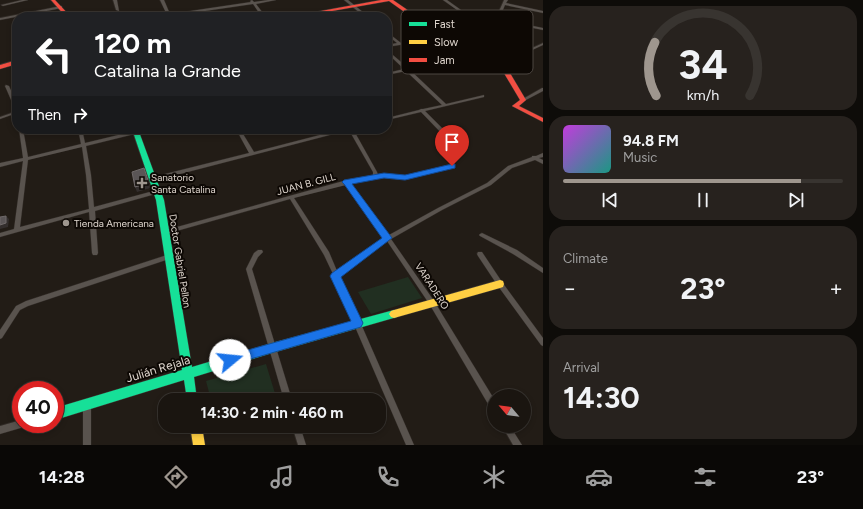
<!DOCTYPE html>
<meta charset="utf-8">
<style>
:root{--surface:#1a1510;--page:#27221e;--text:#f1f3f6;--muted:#9f9f9f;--line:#383430;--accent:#9e968e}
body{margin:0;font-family:Figtree,sans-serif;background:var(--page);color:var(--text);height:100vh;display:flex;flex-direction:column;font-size:15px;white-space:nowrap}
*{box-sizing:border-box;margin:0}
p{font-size:13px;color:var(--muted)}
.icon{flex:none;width:22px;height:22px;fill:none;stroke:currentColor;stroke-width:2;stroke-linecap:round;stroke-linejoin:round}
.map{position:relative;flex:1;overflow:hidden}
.panel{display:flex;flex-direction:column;gap:6px;padding:6px;background:#0e0c09;width:320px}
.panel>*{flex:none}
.banner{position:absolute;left:12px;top:12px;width:380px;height:122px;border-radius:16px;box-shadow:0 2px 6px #0003,0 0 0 1px var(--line);background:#202124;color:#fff;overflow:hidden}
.needle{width:26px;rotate:299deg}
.fabs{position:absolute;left:487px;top:389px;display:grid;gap:8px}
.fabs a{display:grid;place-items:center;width:44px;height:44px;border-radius:50%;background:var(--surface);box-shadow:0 2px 6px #0003,0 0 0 1px var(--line);font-size:20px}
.speed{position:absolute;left:12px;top:381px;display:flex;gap:8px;font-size:20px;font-weight:700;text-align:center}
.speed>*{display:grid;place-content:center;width:52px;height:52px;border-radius:50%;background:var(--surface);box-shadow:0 2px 6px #0003,0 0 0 1px var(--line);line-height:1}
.speed .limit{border:6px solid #d22;background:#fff;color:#111}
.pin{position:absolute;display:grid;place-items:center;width:34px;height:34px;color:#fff;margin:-41px -17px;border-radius:50% 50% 50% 0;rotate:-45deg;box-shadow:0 0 4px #0007}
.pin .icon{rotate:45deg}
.me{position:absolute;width:44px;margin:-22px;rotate:73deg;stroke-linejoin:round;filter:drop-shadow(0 0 3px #0008)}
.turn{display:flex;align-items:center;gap:14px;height:84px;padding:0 16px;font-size:18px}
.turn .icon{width:52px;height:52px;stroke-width:2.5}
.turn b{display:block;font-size:28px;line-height:34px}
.then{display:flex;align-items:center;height:38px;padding:0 16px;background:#0003;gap:8px;font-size:15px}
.big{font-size:30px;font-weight:700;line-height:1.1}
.panel .widget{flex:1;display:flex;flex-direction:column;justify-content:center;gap:6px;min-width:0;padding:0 14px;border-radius:16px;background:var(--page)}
.panel .dial{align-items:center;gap:0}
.dial svg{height:104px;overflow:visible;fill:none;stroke:var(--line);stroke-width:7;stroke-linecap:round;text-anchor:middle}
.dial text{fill:var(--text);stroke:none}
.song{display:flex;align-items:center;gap:12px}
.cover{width:48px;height:48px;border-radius:6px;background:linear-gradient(135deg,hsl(290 70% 55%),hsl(170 70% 35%))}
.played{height:4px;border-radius:2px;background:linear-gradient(90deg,var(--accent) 85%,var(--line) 85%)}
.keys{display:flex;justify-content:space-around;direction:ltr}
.heat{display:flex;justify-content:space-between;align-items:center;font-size:22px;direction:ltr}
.trip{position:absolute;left:158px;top:393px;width:228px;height:40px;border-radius:16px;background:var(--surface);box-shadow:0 2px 6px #0003,0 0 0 1px var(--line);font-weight:700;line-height:40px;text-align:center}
.tab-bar{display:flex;height:64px;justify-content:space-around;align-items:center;background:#0a0806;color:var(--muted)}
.tab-bar .icon{width:28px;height:28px}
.tab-bar .selected{color:var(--accent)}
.tab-bar b{font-size:18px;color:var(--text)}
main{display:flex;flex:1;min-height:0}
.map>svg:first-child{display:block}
.green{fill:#212f21}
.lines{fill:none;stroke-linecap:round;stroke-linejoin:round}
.street-casing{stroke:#3e3934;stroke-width:0.5}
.fast-casing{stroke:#3e3934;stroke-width:1}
.slow-casing{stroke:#3e3934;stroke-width:1}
.jam-casing{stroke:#3e3934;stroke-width:1}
.street{fill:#59534e;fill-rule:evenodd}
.fast{fill:#16e098;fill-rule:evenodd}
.slow{fill:#ffcf43;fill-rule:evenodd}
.jam{fill:#f24e42;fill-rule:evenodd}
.shaded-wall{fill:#332e2d}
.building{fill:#5a5556;stroke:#6f6969}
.route{fill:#1a73e8;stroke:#114b97}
.poi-dot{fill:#9e968e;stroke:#0d0804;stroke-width:1.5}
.labels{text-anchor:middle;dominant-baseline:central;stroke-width:4;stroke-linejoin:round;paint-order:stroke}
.poi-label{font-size:10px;fill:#e0d7cf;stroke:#0d0804;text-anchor:start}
.street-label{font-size:10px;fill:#e0d7cf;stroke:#0d0804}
.near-street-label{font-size:12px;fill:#e0d7cf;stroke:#0d0804}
.key{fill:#0d0804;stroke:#4c4641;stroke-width:1}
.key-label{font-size:11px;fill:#e0d7cf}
</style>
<main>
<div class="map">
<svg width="543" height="445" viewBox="0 0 543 445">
<rect width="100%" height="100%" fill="#221c16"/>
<path class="green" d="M408,277l14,21 -51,16 -13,-22z
M266,364l11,36h-66l-5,-19z"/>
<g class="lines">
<defs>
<path id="street" d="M22,0h6l-25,6 -2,-1z
M113,0h4l2,11 -3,-1z
M160,0h4l6,14 81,-12 -1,-1 2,-1 2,2 14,-2h8l-20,4 10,13h-4l-9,-13 -82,12 1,1h-15l10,-2z
M344,0h4l21,17h-4z
M443,0h4l14,10 -9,5 -35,6 -1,-1 2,-1 33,-6 6,-3z
M504,0h4l-2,3 37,8v2l-38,-8 -6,14 44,9v2l-45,-9 -7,17 -3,1 -1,-1z
M61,6h1v2l-62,12v-2z
M315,12h1l6,5h-4l-5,-4z
M387,32l14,11 42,-7 2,1 -2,1 -56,9v-2l10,-2 -10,-8z
M543,43v2l-41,19 -3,-1z
M387,50l21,18 43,-9v2l-41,9 36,34 38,-9v2l-59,14 28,28v2h-4l-28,-29 -34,8v-2l32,-8 2,-1h2l19,-4 -36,-34 -19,4v-2l17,-4 -17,-16z
M6,85l3,1 8,18v6l-2,-1 -10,-23z
M542,88h1v3l-19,10h-1l-2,-1z
M17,111v2l-17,6v-2z
M19,129h4l5,28 53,-13 -3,-15h4l3,14 58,-14h8v1l-65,16 5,29 3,32 63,-17 3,2 -1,1 -64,18 3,42 -1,2h-4l-1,-2 -3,-41 -89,25v-4l14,-4 9,-68 -23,6v-4l23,-5zM82,147l4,28 3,34 -69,18 8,-67z
M236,129h4l14,23 89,-23h10l24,43 1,3 6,-1 21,2 47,-12 2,1v2l-49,13 -21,-2 -15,1 -18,4 38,52 49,-27 49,-25 21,-17 24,-9v-1h4l7,-3v4l-4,1 4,2v4l-8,-4 -23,8 -21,17 -49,25 -51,29 43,62 60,98v11l-3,-1 -61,-104 -43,-64 -47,35 74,169h-8l-72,-167h-1l-1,-2 1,-2 -9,-19 -34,-56 -124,35 -2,-1 -1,-1 1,-1 2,-1 181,-50 26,-5v-3l-24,-42 -196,51 -3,-2 3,-2 96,-24zM346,185l39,53 -48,33 -8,-19 -35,-54z
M482,233l35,17 26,18v5l-30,-19 -33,-18 -1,-1 1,-1z
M258,250h4l1,2 -5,5 -6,12 40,131h-8l-38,-131 8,-16z
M478,252h4l20,30 41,56v8l-2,-1 -43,-59 -20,-30 -1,-2z
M170,254h2l1,2 -1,2 -144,48 -8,4 -18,28 -2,1v-9l16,-24 10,-5z
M87,400l3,1 1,3v41h-8v-41l1,-3z
M21,420v4h4l-1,3 -24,7v-8z
M292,426h8l6,19h-8z
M502,426h8l12,19h-9z"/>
<path id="fast" d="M132,129h6l26,71 28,167 80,-24 122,-33 3,1 2,3 -2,3 -125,36 -78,24 3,23h-10l-3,-20 -129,40v-12l127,-38 -26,-170z"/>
<path id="slow" d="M500,280l3,1 1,3 -1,3 -3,1 -106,30 -3,-1 -2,-3 2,-3 3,-1z
M190,426h12l3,19h-12z"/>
<path id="jam" d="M51,0h4l16,17h-5z
M381,0h12l51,35 20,-3 27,5 13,26 22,37 -7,6 24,12v4l-31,-16 8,-6 -22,-37 -11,-24 -23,-3 -23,2 -52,-37 -91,16h-10z
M17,60v4l-17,5v-4z"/>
</defs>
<use href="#street" class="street-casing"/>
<use href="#fast" class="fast-casing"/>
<use href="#slow" class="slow-casing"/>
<use href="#jam" class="jam-casing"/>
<use href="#street" class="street"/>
<use href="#fast" class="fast"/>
<use href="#slow" class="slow"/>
<use href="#jam" class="jam"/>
</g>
<path class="shaded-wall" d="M149,183l1,5 -13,4 -2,-5z
M6,216l3,3 -1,8 -8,2v-4z"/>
<path class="building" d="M144,168l5,15 -14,4 -3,-15z
M6,216v7l-6,2v-8z"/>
<path class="route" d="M452,164h3v4l-50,12 -21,-2 -32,6 40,54 -51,39 22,46 -2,4 -131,38 -4,-1 -2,-4 2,-4 4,-1 121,-34 -21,-45 2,-3 50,-35 -38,-54 -2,-2 2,-2 40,-7 21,2z"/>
<g class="poi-dot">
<path d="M140 177h4v4h4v4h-4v4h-4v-4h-4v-4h4z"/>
<circle cx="66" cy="223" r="4"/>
</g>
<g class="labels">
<g class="poi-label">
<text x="151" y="177">Sanatorio<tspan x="151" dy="12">Santa Catalina</tspan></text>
<text x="74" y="223">Tienda Americana</text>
</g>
<g class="street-label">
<text transform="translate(306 184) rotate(-15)">JUAN B. GILL</text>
<text transform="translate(180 261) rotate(81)">Doctor Gabriel Pellon</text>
<text transform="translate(432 286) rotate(57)">VARADERO</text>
</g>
<g class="near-street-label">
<text transform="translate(158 369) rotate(-17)">Julián Rejala</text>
</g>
</g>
<rect x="401" y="10" width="132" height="64" rx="6" class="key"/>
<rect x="409" y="22" width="18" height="4" fill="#16e098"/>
<rect x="409" y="40" width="18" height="4" fill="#ffcf43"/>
<rect x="409" y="58" width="18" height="4" fill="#f24e42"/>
<g class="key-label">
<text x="434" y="28">Fast</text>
<text x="434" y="46">Slow</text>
<text x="434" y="64">Jam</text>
</g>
</svg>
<div class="fabs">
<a><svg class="needle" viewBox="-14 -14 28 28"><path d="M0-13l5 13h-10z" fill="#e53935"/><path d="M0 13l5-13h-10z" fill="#9f9f9f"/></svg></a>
</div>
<div class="speed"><div class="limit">40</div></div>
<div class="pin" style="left:452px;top:166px;background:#d93025"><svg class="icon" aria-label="arrive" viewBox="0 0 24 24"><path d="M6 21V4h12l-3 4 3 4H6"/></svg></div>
<svg class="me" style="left:230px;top:360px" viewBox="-20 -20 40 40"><circle r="19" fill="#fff"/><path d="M0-13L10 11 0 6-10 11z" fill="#1a73e8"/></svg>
<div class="trip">14:30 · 2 min · 460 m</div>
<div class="banner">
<div class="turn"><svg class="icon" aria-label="left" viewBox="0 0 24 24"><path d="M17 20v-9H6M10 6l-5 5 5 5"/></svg><div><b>120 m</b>Catalina la Grande</div></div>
<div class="then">Then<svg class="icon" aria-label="right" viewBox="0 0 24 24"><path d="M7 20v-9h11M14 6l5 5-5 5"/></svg></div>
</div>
</div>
<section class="panel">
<div class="widget dial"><svg viewBox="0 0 100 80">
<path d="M14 69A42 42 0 1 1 86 69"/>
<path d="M14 69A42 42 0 0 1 13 28" stroke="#9e968e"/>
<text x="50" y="56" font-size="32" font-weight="700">34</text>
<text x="50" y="72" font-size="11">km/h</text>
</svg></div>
<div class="widget">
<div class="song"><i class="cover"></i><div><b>94.8 FM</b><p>Music</p></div></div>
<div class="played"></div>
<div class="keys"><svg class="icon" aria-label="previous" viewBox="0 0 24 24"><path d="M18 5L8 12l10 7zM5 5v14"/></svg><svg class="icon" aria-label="pause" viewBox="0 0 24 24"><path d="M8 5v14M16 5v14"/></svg><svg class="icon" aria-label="next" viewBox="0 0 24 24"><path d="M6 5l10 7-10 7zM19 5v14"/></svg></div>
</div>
<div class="widget"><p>Climate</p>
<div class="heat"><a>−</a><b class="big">23°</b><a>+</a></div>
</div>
<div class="widget"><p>Arrival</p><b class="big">14:30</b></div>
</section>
</main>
<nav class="tab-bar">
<b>14:28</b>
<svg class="icon selected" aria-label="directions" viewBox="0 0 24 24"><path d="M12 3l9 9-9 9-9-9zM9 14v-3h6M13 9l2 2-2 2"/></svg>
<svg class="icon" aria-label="music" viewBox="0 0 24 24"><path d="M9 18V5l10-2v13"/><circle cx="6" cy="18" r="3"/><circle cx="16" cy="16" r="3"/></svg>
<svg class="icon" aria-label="phone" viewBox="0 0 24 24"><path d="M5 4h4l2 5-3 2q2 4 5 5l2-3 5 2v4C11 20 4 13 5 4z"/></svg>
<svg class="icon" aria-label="climate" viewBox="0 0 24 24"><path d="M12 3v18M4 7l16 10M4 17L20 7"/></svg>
<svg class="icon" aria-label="car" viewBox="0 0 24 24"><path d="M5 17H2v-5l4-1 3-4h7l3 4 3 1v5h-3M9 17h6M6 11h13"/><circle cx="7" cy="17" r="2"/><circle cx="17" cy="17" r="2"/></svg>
<svg class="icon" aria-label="filters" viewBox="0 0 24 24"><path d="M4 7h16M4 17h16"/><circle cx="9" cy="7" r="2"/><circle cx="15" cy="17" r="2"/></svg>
<b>23°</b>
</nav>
